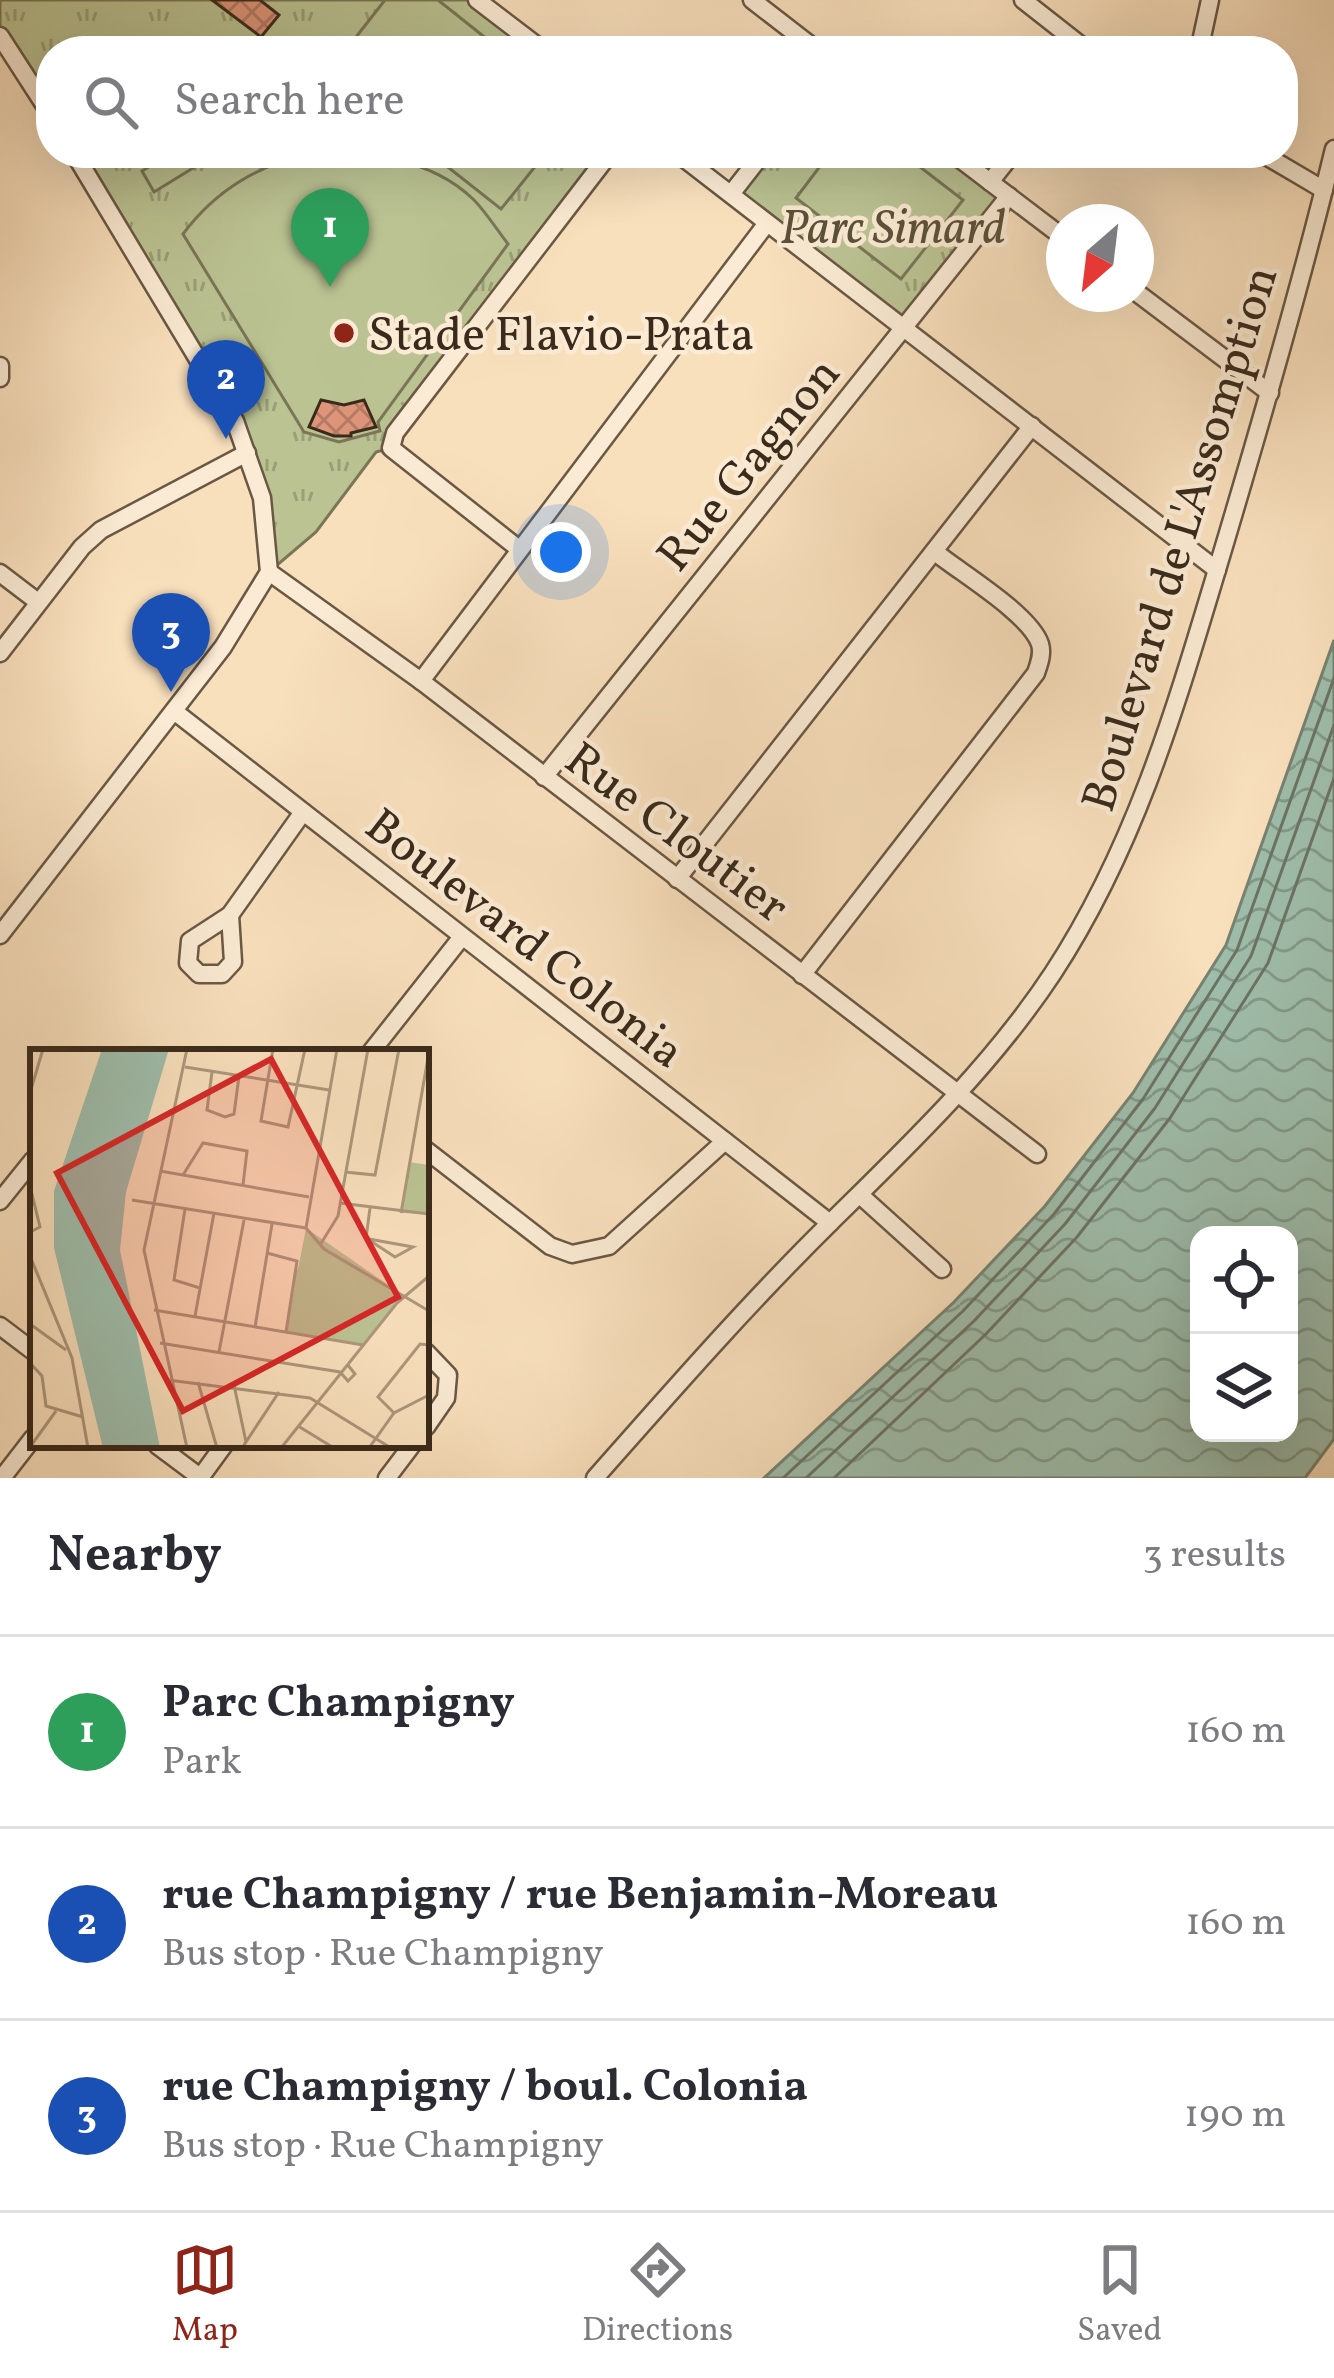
<!DOCTYPE html>
<html lang="en">
<head>
<meta charset="utf-8">
<style>
  body { margin:0; font-family:Vollkorn,serif; background:#f7f7f7; color:#2b2b33 }
  .controls { position:absolute; right:36px; bottom:36px; display:grid; overflow:hidden; border-radius:24px; box-shadow:0 12px 48px #0002 }
  .controls button { width:108px; height:108px; display:grid; place-items:center; padding:0; border:0; border-bottom:3px solid #e1e1e2; background:#fff; color:#2b2b33; font:60px sans-serif }
  .compass { position:absolute; left:1046px; top:204px; width:108px; height:108px; border-radius:50%; background:#fff; box-shadow:0 12px 48px #0002; rotate:208deg }
  .you { position:absolute; left:561px; top:552px; width:42px; height:42px; margin:-30px; border:9px solid #fff; border-radius:50%; background:#1a73e8; box-shadow:0 0 0 18px #1a73e833 }
  .badge { display:grid; place-items:center; width:78px; height:78px; border-radius:50%; background:#8f2418; color:#fff; font-size:39px; font-weight:700 }
  .pin { position:absolute; translate:-50% -99px; filter:drop-shadow(0 3px 6px #0008) }
  .pin::after { content:''; position:absolute; top:63px; width:42px; height:36px; background:inherit; clip-path:polygon(0 0,100% 0,50% 100%) }
  .list { margin:0; padding:0; list-style:none }
  h2 { display:flex; justify-content:space-between; align-items:center; height:156px; margin:0; padding:0 48px; font-size:51px }
  h2 small { font-size:39px; font-weight:400; color:#7c7c81 }
  .list li { display:grid; grid-template-columns:78px 1fr auto; gap:36px; align-items:center; box-sizing:border-box; height:192px; padding:0 48px; border-top:3px solid #e1e1e2 }
  .list b { display:block; font-size:45px; white-space:nowrap }
  .list p { margin:0; font-size:39px; white-space:nowrap; color:#7c7c81 }
  .list em { font-size:39px; font-style:normal; color:#7c7c81 }
  .icon { flex:none; width:66px; height:66px; fill:none; stroke:currentColor; stroke-width:2; stroke-linecap:round; stroke-linejoin:round }
  .map { position:relative; flex:none; width:1334px; height:1478px; overflow:hidden }
  .search { position:absolute; background:#fff; box-shadow:0 12px 48px #0002; left:36px; right:36px; top:36px; height:132px; display:flex; align-items:center; gap:30px; box-sizing:border-box; padding:0 42px; border-radius:48px; color:#7c7c81; font-size:45px }
  .sheet { height:732px; background:#fff }
  nav { display:flex; justify-content:space-around; align-items:center; box-sizing:border-box; height:168px; border-top:3px solid #e1e1e2; background:#fff; font-size:33px; color:#7c7c81 }
  nav a { display:grid; justify-items:center; gap:6px }
  nav .on { color:#8f2418 }
  .map>svg:first-child { display:block }
  .grass { fill:url(#grass-tufts); stroke:#7a7657; stroke-width:3 }
  .pitch { fill:#bbc393; stroke:#7a7657; stroke-width:3 }
  .water { fill:url(#water-waves); stroke:#778372; stroke-width:3; fill-rule:evenodd }
  .lines { fill:none; stroke-linecap:round; stroke-linejoin:round }
  .shore { stroke:#6c7464; stroke-width:3 }
  .building { fill:url(#building-cross-hatch); stroke:#3a2a1b; stroke-width:3 }
  .minor-casing { stroke:#6a5844; stroke-width:21 }
  .minor { stroke:#fbebd4; stroke-width:16 }
  .poi-dot { fill:#8f2418; stroke:#fbebd4; stroke-width:4.5 }
  .labels { text-anchor:middle; stroke-width:9; stroke-linejoin:round; paint-order:stroke }
  .park-label { font-size:48px; font-style:italic; fill:#5a5039; stroke:#fbebd4 }
  .poi-label { font-size:48px; fill:#3a2a1b; stroke:#fbebd4; text-anchor:start }
  .street-label { font-size:48px; fill:#3a2a1b; stroke:#fbebd4 }
  .inset-road { fill:none; stroke:#ad977c; stroke-width:3 }
  .view { fill:#d62828; fill-opacity:0.15; stroke:#d62828; stroke-width:6 }
  .inset-edge { fill:none; stroke:#3a2a1b; stroke-width:6 }
</style>
</head>
<body>
<div class="map">
<svg width="1334" height="1478" viewBox="0 0 1334 1478">
  <defs>
    <pattern id="grass-tufts" width="24" height="20" patternUnits="userSpaceOnUse" patternTransform="scale(3)"><rect width="24" height="20" fill="#bbc393"/><path d="M3 7l-1-3M5 7V3M7 7l1-3M15 17l-1-3M17 17v-4M19 17l1-3" fill="none" stroke="#999f77"/></pattern>
    <pattern id="water-waves" width="16" height="10" patternUnits="userSpaceOnUse" patternTransform="scale(3)"><rect width="16" height="10" fill="#9fbeac"/><path d="M0 5q4-4 8 0t8 0" fill="none" stroke="#839b8b"/></pattern>
    <pattern id="building-cross-hatch" width="8" height="8" patternUnits="userSpaceOnUse" patternTransform="scale(3)"><rect width="8" height="8" fill="#de957a"/><path d="M0 0l8 8M0 8l8-8" fill="none" stroke="#b57a63"/></pattern>
  </defs>
  <rect width="100%" height="100%" fill="#f9e0bd"/>
  <filter id="stains"><feTurbulence type="fractalNoise" baseFrequency=".00167" numOctaves="4"/><feColorMatrix values="0 0 0 0 .2 0 0 0 0 .09 0 0 0 0 .02 0 0 0 .5 -.17"/></filter>
  <radialGradient id="worn" r=".72"><stop offset=".6" stop-color="#630" stop-opacity="0"/><stop offset="1" stop-color="#630" stop-opacity=".3"/></radialGradient>
  <!-- grass -->
  <g class="grass">
    <polygon points="0,0 477,0 544,51 51,51 51,121 0,38"/>
    <polygon points="71,153 610,153 391,448 376,452 316,532 269,572 262,498 235,421"/>
    <polygon points="763,153 952,153 1009,196 907,328 731,194"/>
  </g>
  <!-- pitch -->
  <g class="pitch">
    <polygon points="385,0 438,0 502,51 345,51"/>
    <polygon points="172,153 191,153 198,165 154,192 142,171"/>
    <path d="M312,153C369,153 429,157 473,199C486,212 497,230 508,244L378,422L380,431L339,442L304,432L183,234C216,190 258,165 312,153Z"/>
    <polygon points="430,153 546,153 501,209"/>
    <polygon points="830,153 902,153 963,200 901,279 796,198"/>
  </g>
  <!-- water -->
  <path class="water" d="M1334,640V1439L1305,1478H764L954,1302L1045,1206L1133,1093L1226,945ZM1199,1235H1289V1433H1199Z"/>
  <g class="lines">
    <!-- shore -->
    <g class="shore">
      <polyline points="783,1478 963,1311 1054,1214 1143,1099 1237,950 1334,678"/>
      <polyline points="806,1478 974,1321 1065,1224 1155,1108 1251,956 1334,725"/>
      <polyline points="834,1478 986,1334 1077,1237 1170,1118 1268,963 1334,778"/>
    </g>
  </g>
  <!-- building -->
  <g class="building">
    <polygon points="212,0 260,0 279,15 261,37"/>
    <polygon points="321,400 344,405 364,400 376,427 351,433 351,436 334,436 309,427"/>
  </g>
  <g class="lines">
    <!-- minor casing -->
    <g class="minor-casing">
      <g id="minor">
        <polyline points="477,0 544,51"/>
        <polyline points="752,0 818,51"/>
        <polyline points="1023,0 1088,51"/>
        <polyline points="0,36 51,115"/>
        <polyline points="1199,51 1210,0"/>
        <polyline points="677,153 1217,570"/>
        <polyline points="952,153 1064,238"/>
        <polyline points="1261,153 1324,190"/>
        <polyline points="990,182 1013,153"/>
        <polyline points="731,194 763,153"/>
        <polyline points="1136,292 1270,393"/>
        <polyline points="0,366 0,378"/>
        <polyline points="519,549 391,448 395,433 610,153"/>
        <polyline points="269,572 421,681 1037,1154"/>
        <polyline points="0,573 38,602"/>
        <polyline points="0,653 82,547 101,530 247,453"/>
        <polyline points="421,681 767,223"/>
        <polyline points="174,711 830,1223"/>
        <polyline points="544,777 1009,196"/>
        <polyline points="677,879 1032,426"/>
        <polygon points="230,915 233,962 222,974 199,974 188,963 190,941"/>
        <polyline points="230,915 303,812"/>
        <polyline points="0,935 223,647 269,572 262,498 235,421 74,153"/>
        <path d="M802,975L1036,673C1039,664 1043,654 1040,644C1030,614 961,573 935,552"/>
        <polyline points="371,1052 461,938"/>
        <polyline points="426,1150 550,1246 572,1254 609,1246 725,1141"/>
        <polyline points="860,1195 942,1269"/>
        <polyline points="0,1201 33,1160"/>
        <polyline points="0,1326 33,1351"/>
        <polyline points="426,1352 448,1375 446,1398 426,1427"/>
        <polyline points="157,1445 201,1478"/>
        <polyline points="2,1478 33,1438"/>
        <polyline points="200,1478 224,1445"/>
        <polyline points="387,1478 412,1445"/>
        <path d="M595,1478C671,1392 747,1305 829,1224C909,1145 991,1067 1053,973C1138,843 1178,699 1222,553C1262,419 1301,285 1334,149"/>
      </g>
    </g>
    <!-- minor -->
    <use href="#minor" class="minor"/>
  </g>
  <!-- markers -->
  <circle class="poi-dot" cx="344" cy="333" r="12"/>
  <g class="labels">
    <!-- park labels -->
    <g class="park-label">
      <text x="893" y="243">Parc Simard</text>
    </g>
    <!-- poi labels -->
    <g class="poi-label">
      <text x="368" y="350">Stade Flavio-Prata</text>
    </g>
    <!-- street labels -->
    <g class="street-label">
      <text transform="translate(747 463) rotate(-51)" y="17">Rue Gagnon</text>
      <text transform="translate(1178 538) rotate(-73)" y="17">Boulevard de L'Assomption</text>
      <text transform="translate(678 831) rotate(37)" y="17">Rue Cloutier</text>
      <text transform="translate(526 937) rotate(38)" y="17">Boulevard Colonia</text>
    </g>
  </g>
  <!-- overview -->
  <g transform="translate(30 1049)">
    <rect width="399" height="399" fill="#f9e0bd"/>
    <path d="M379,113L399,116V165L371,164ZM276,179L374,247L333,296L256,283Z" fill="#bbc393"/>
    <path d="M264 233a25 25 0 1 1 50 0a25 25 0 1 1-50 0ZM270,257L309,265L305,287L265,280Z" fill="#bbc393"/>
    <path d="M72,0H139L96,143L90,201L130,399H73L24,199V142Z" fill="#9fbeac"/>
    <path class="inset-road" d="M243,0L231,72L258,78L275,0M307,0L276,179L294,200L399,262M155,18L299,41M182,23L177,61L195,68L204,65L209,27M0,44L13,0M130,122L279,148M315,123L345,126L369,0M153,126L173,94L217,102L213,136M0,137L10,178L0,183M102,151L276,179M310,154L399,165M155,160L144,231L170,239M371,164L399,3M339,190L383,198L365,208L336,189L340,159M290,196L308,167L338,0M237,204L267,212L256,283M0,207L42,309L58,399M124,261L333,296M165,267L184,164M0,275L36,301M225,278L242,175M130,294L310,323L318,332L325,325L317,315M189,303L214,171M0,314L12,327L16,357L53,368M138,331L280,349L361,399M168,333L187,399M204,336L216,393M364,364L348,348L390,295L399,296M268,377L304,399M0,398L26,362M157,399L114,201L157,0M212,399L249,343M251,399L367,254L399,227M339,399L364,364L399,346"/>
    <path class="view" d="M241,10L368,248L153,362L27,124Z"/>
    <rect width="399" height="399" class="inset-edge"/>
  </g>
  <rect width="100%" height="100%" filter="url(#stains)"/>
  <rect width="100%" height="100%" fill="url(#worn)"/>
</svg>
<div class="controls">
<button><svg class="icon" aria-label="locate" viewBox="0 0 24 24"><circle cx="12" cy="12" r="6"/><path d="M12 2v4M12 18v4M2 12h4M18 12h4"/></svg></button>
<button><svg class="icon" aria-label="layers" viewBox="0 0 24 24"><path d="M12 4l9 5-9 5-9-5zM3 14l9 5 9-5"/></svg></button>
</div>
<svg class="compass" viewBox="-18 -18 36 36"><path d="M0-13l5 13h-10z" fill="#e53935"/><path d="M0 13l5-13h-10z" fill="#7c7c81"/></svg>
<div class="you"></div>
<div class="pin badge" style="left:330px;top:287px;background:#2e9e5b">1</div>
<div class="pin badge" style="left:226px;top:439px;background:#1a4fb4">2</div>
<div class="pin badge" style="left:171px;top:692px;background:#1a4fb4">3</div>
<div class="search"><svg class="icon" aria-label="search" viewBox="0 0 24 24"><circle cx="10" cy="10" r="6"/><path d="M15 15l6 6"/></svg>Search here</div>
</div>
<section class="sheet">
<h2>Nearby<small>3 results</small></h2>
<ul class="list">
<li><span class="badge" style="background:#2e9e5b">1</span><div><b>Parc Champigny</b><p>Park</p></div><em>160 m</em></li>
<li><span class="badge" style="background:#1a4fb4">2</span><div><b>rue Champigny / rue Benjamin-Moreau</b><p>Bus stop · Rue Champigny</p></div><em>160 m</em></li>
<li><span class="badge" style="background:#1a4fb4">3</span><div><b>rue Champigny / boul. Colonia</b><p>Bus stop · Rue Champigny</p></div><em>190 m</em></li>
</ul>
</section>
<nav>
<a class="on"><svg class="icon" aria-label="map" viewBox="0 0 24 24"><path d="M3 6l6-2 6 2 6-2v14l-6 2-6-2-6 2zM9 4v14M15 6v14"/></svg>Map</a>
<a><svg class="icon" aria-label="directions" viewBox="0 0 24 24"><path d="M12 3l9 9-9 9-9-9zM9 14v-3h6M13 9l2 2-2 2"/></svg>Directions</a>
<a><svg class="icon" aria-label="saved" viewBox="0 0 24 24"><path d="M7 4h10v16l-5-4-5 4z"/></svg>Saved</a>
</nav>
</body>
</html>
